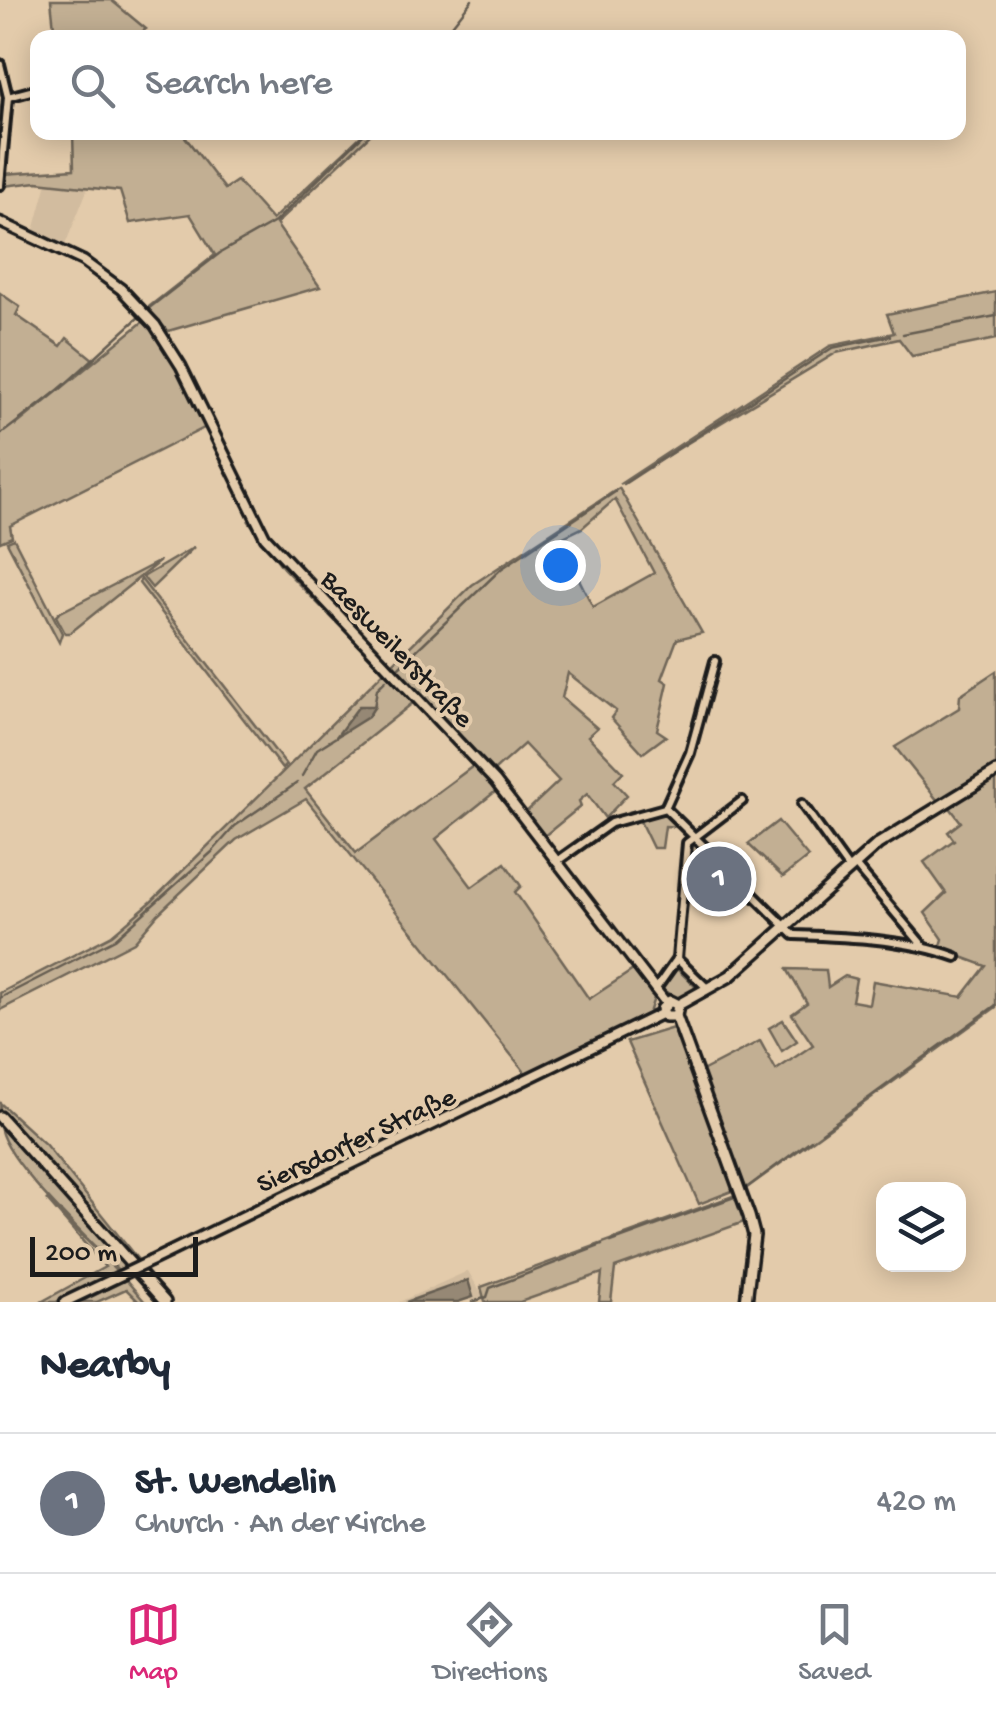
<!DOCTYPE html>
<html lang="en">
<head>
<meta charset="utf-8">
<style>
  body { margin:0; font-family:"Gochi Hand",sans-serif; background:#f6f6f7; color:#1f2937 }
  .controls { position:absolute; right:30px; bottom:30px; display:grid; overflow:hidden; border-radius:20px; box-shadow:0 5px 25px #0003 }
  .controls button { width:90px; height:90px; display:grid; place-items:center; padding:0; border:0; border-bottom:2px solid #e0e1e3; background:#fff; color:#1f2937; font:50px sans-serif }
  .scale { position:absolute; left:30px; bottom:25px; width:168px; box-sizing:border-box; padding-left:10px; border:5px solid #1c1c1c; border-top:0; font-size:28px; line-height:35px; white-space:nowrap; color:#1c1c1c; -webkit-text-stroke:8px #e3cbab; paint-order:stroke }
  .you { position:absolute; left:560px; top:565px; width:35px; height:35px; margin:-25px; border:8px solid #fff; border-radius:50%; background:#1a73e8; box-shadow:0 0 0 15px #1a73e833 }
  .badge { display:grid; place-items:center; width:65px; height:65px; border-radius:50%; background:#db2777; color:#fff; font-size:32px; font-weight:700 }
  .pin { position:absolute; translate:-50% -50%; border:5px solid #fff; box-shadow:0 2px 10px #0006 }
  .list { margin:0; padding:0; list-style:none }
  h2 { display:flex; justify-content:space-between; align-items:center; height:130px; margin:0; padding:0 40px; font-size:42px }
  h2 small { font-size:32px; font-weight:400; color:#747a83 }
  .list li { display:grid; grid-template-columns:65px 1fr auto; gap:30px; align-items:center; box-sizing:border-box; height:140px; padding:0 40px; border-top:2px solid #e0e1e3 }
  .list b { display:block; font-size:38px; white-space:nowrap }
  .list p { margin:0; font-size:32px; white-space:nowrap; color:#747a83 }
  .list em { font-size:32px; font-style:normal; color:#747a83 }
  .icon { flex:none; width:55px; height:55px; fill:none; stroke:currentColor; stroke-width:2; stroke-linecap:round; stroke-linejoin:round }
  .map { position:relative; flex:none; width:996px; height:1302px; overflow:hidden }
  .search { position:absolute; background:#fff; box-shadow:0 5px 25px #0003; left:30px; right:30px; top:30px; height:110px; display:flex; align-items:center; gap:25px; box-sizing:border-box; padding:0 35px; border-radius:20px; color:#747a83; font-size:38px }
  .sheet { height:270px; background:#fff }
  nav { display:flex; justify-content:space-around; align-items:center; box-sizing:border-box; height:140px; border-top:2px solid #e0e1e3; background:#fff; font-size:28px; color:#747a83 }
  nav a { display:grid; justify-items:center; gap:5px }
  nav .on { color:#db2777 }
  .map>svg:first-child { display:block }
  .built { fill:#d2bc9f }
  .green { fill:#c2af93; stroke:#6f6658; stroke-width:2.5; fill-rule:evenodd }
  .water { fill:#968874; stroke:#655d51; stroke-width:2.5 }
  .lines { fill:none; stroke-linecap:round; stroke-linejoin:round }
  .stream { stroke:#655d51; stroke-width:2.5 }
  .minor-casing { stroke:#1c1c1c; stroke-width:14 }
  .tertiary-casing { stroke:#1c1c1c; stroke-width:15 }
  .secondary-casing { stroke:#1c1c1c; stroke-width:16 }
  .primary-casing { stroke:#1c1c1c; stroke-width:16 }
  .minor { stroke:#e3cbab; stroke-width:6 }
  .tertiary { stroke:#e3cbab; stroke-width:8 }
  .secondary { stroke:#e3cbab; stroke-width:9 }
  .primary { stroke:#e3cbab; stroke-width:9 }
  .tertiary-bridge-casing { stroke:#1c1c1c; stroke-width:15; stroke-linecap:butt }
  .tertiary-bridge { stroke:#e3cbab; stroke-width:8 }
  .labels { text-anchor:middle; stroke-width:8; stroke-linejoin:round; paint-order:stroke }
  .street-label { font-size:28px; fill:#1c1c1c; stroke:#e3cbab }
</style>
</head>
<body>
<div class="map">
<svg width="996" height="1302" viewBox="0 0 996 1302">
  <rect width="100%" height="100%" fill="#e3cbab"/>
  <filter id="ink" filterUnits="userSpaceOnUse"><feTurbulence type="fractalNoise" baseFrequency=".01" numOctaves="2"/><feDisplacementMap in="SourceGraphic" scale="20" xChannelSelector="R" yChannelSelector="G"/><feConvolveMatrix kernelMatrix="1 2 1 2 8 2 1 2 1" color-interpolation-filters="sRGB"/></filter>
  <g filter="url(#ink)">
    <!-- built -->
    <g class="built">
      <polygon points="47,183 88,188 65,245 34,231"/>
      <polygon points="468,1271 485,1300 399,1302"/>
    </g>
    <!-- green -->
    <g class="green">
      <polygon points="51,0 111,0 146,29 135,37 55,37"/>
      <polygon points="73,133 182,133 225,189 237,181 272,220 364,133 372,133 276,224 320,287 168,331 146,309 215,255 190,214 130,223 120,191 37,182 3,186 4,174 74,169"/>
      <polygon points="996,292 996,339 912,356 899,339 836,353 620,484 830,346 894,333 887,314"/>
      <polygon points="0,293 20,307 16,315 61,346 67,338 94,360 15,426 145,320 167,347 208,426 10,526 12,537 0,542"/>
      <path d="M619,488L702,633L677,639L662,679L668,683L657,730L666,736L643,753L611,718L616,711L568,673L562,698L597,728L588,736L623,772L614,781L627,795L605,818L587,794L579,801L581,806L543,837L524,814L559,781L524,744L487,777L496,791L436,839L472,887L505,863L521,886L515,892L589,999L633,970L654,998L649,1013L528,1076L306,799L236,840L158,914L134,942L0,1010V993L112,935L151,902L472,585ZM615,499L654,573L593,607L559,539L582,528ZM414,702L473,766L356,853L305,789Z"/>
      <polygon points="248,520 383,670 283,568"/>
      <polygon points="14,539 62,633 59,642 7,542"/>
      <polygon points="194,547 152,588 143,577"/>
      <polygon points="160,561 70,633 65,633 56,616 59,613"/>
      <polygon points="141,579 286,765 282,769 139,583"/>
      <polygon points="996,671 996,767 938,801 895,747 959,708 960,695"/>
      <polygon points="996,776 996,1007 744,1190 702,1071 760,1041 776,1070 813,1045 792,1014 807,1003 787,969 826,970 828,987 845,976 856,979 852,1001 869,1004 873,981 962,997 986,966 940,949 943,939 925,913 946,893 924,862 954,840 948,832 961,822 948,805"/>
      <polygon points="662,811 684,827 665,826 662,848 653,848 638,817"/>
      <polygon points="778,821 808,857 783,877 748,844"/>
      <polygon points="698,842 722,865 706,872 710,885 729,887 733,877 738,882 717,900 687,895 692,882 692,845"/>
      <polygon points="676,968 698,989 679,999 661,989"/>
      <polygon points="783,1020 797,1041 782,1051 769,1028"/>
      <polygon points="673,1028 695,1072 735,1185 732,1191 699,1204 627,1042"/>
      <polygon points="0,1103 45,1144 139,1261 132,1264 0,1112"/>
      <path d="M0,1124L126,1267L118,1270C92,1242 0,1158 0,1124Z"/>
      <polygon points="738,1194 747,1221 615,1268 611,1302 599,1302 602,1273 520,1302 485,1302 481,1287"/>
      <polygon points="46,1199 117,1271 56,1302 41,1302 105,1267"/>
      <polygon points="126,1280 145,1302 139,1302 126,1289 97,1302 80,1302"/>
    </g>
    <!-- water -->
    <g class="water">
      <polygon points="359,706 375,706 368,717 336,737"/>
      <polygon points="468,1280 473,1297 458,1302 406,1302"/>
    </g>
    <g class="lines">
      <!-- stream -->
      <g class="stream">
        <polyline points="442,38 472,0"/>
        <polyline points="148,309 220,253 275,222 366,132"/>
        <polyline points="903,334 996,316"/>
        <polyline points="0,435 60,389 140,316"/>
        <polyline points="624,484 832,348 890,336"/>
        <polyline points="399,667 501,569 615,492"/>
        <polyline points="374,708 377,689 386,680"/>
        <polyline points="302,776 317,749 336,737"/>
        <polyline points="0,998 115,939 212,852 235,826 297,783"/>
        <polyline points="822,1132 996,1005"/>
        <polyline points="745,1189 811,1140"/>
        <polyline points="611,1242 737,1196"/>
        <polyline points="473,1302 487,1297 490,1288 602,1245"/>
      </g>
      <!-- minor casing -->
      <g class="minor-casing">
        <g id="minor">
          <polyline points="0,64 8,97 0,185"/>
          <polyline points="8,97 38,89"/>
          <polyline points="802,804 848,868"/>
          <polyline points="665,808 690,753 715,661"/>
          <path d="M556,862L611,823L665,808L794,935C848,937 906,939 956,957"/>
          <polyline points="855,865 924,947"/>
          <polyline points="677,959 687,843 742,801"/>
          <polyline points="677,959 707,988"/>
          <polyline points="655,990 677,959"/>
        </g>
      </g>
      <!-- tertiary casing -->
      <g class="tertiary-casing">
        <g id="tertiary">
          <polyline points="0,222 83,261 121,289 155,325 181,366 265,537 495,781 666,1003"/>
          <polyline points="151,1261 663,1013"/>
          <polyline points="65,1302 105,1283"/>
        </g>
      </g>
      <!-- secondary casing -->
      <g class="secondary-casing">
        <g id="secondary">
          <polyline points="678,1005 730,976 878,844 996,772"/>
          <polyline points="678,1005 676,1016 749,1216 754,1235 746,1302"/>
          <polyline points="676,1016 665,1016 662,1009 670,1001 678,1005"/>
        </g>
      </g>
      <!-- primary casing -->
      <g class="primary-casing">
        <polyline id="primary" points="0,1117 165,1302"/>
      </g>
      <!-- minor -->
      <use href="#minor" class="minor"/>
      <!-- tertiary -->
      <use href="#tertiary" class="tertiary"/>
      <!-- secondary -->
      <use href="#secondary" class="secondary"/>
      <!-- primary -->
      <use href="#primary" class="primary"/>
      <!-- tertiary-bridge casing -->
      <g class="tertiary-bridge-casing">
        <polyline id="tertiary-bridge" points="105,1283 151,1261"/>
      </g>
      <!-- tertiary-bridge -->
      <use href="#tertiary-bridge" class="tertiary-bridge"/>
    </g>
  </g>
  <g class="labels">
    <!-- street labels -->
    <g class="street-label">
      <text transform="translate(399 647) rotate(46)" y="10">Baesweilerstraße</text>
      <text transform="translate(355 1138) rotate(-25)" y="10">Siersdorfer Straße</text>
    </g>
  </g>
</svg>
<div class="controls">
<button><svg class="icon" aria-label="layers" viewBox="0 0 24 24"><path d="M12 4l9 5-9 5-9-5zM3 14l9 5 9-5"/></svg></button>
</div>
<div class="scale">200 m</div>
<div class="you"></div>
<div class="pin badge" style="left:719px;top:879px;background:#6b7280">1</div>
<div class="search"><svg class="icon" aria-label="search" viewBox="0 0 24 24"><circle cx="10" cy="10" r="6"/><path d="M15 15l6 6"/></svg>Search here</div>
</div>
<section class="sheet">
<h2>Nearby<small></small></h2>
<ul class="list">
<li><span class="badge" style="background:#6b7280">1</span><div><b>St. Wendelin</b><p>Church · An der Kirche</p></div><em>420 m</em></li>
</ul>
</section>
<nav>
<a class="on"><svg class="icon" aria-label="map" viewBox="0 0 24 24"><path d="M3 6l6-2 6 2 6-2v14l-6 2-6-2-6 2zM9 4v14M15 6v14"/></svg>Map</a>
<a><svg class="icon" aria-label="directions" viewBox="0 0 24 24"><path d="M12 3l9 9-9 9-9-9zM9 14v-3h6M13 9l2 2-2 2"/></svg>Directions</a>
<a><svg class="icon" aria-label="saved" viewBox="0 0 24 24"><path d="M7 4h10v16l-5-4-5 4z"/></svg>Saved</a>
</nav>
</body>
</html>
